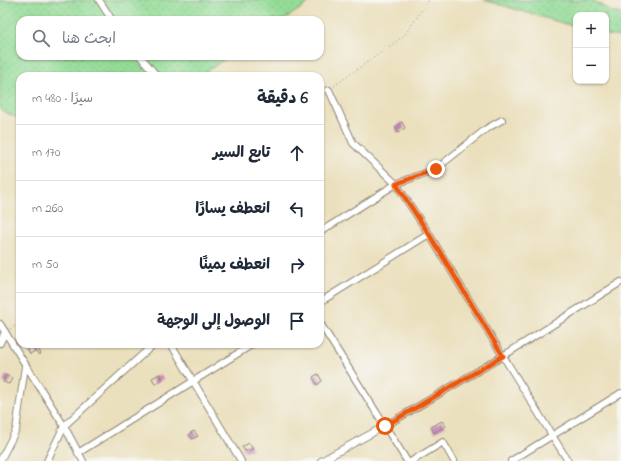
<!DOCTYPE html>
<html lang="ar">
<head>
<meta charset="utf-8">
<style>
  body { margin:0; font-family:"Indie Flower","Playpen Sans Arabic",sans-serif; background:#f2f2f3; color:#1f2937; direction:rtl }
  .controls { position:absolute; right:12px; top:12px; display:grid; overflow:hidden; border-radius:8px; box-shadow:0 1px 3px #0004 }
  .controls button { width:36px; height:36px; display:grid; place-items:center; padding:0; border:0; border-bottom:1px solid #e0e1e3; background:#fff; color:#1f2937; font:20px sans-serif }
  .stop { position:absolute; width:12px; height:12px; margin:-9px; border:3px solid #ea580c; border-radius:50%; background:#fff }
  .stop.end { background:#ea580c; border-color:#fff; box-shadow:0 1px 4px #0008 }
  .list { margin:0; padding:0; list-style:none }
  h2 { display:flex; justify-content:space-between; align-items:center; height:52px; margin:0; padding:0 16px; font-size:17px }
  h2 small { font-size:13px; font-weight:400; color:#747a83 }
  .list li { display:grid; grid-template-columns:26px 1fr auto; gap:12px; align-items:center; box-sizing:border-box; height:56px; padding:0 16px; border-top:1px solid #e0e1e3 }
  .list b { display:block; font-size:15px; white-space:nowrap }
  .list em { font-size:13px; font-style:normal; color:#747a83 }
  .icon { flex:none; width:22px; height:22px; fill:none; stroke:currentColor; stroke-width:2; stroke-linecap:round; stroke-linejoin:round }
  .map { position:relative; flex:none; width:621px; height:461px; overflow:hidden; direction:ltr }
  .search { position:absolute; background:#fff; box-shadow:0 1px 3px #0004; left:16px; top:16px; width:308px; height:44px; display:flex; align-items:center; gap:10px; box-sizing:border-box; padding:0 14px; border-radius:12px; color:#747a83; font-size:15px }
  .panel { position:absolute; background:#fff; box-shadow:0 1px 3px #0004; left:16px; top:72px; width:308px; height:276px; border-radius:12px; direction:rtl }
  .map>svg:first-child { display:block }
  .green { fill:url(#green-dots); stroke:#608461 }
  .building { fill:url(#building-cross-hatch) }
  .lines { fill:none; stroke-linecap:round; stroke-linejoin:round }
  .street-casing { stroke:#8b8674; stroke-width:8 }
  .path { stroke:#8b8674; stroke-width:1; stroke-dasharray:1 3; stroke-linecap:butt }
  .street { stroke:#fff; stroke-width:6 }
  .route { stroke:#ea580c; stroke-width:5 }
</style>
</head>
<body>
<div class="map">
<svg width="621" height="461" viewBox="0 0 621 461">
  <defs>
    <pattern id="green-dots" width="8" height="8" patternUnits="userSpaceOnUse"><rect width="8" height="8" fill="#94dc97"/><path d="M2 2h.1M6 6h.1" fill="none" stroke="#80bd82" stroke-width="1.8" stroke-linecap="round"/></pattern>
    <pattern id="building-cross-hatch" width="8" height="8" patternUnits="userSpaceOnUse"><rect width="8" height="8" fill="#ce8bc0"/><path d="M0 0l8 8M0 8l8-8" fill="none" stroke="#a7729c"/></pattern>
  </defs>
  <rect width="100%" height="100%" fill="#f6f6f2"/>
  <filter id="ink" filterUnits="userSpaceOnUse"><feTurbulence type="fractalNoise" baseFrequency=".025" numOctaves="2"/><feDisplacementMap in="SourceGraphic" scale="8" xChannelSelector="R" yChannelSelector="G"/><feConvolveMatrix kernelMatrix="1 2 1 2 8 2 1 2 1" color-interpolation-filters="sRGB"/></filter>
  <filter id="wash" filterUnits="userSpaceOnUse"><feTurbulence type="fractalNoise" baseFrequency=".012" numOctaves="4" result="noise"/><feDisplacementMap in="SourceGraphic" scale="16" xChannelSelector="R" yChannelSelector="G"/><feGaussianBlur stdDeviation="0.9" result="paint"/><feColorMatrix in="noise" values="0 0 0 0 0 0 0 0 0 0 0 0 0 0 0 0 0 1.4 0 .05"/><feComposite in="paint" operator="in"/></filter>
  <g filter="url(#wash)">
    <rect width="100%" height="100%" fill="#ebe0bd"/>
    <!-- green -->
    <g class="green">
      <polygon points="0,0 313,0 283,20 20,20 20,56 229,56 200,76 20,76 20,119 0,110"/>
      <polygon points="484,0 592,0 612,12 621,14 621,37 606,35 606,15 576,15 576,27"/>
    </g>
    <g id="blocks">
      <!-- building -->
      <g class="building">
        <polygon points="402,122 405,128 398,133 395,127"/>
        <polygon points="30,344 36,344 41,354 39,355 35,351 30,354 26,346"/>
        <polygon points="160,374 163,379 155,384 152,378"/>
        <polygon points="318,374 322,381 317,385 313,377"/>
        <polygon points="6,375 12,378 9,384 3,382"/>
        <polygon points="442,421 446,426 434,433 431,427"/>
        <polygon points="194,431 198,436 192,439 189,434"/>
        <polygon points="249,443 253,449 245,451 242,447"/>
      </g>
    </g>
  </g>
  <g filter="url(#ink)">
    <use href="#blocks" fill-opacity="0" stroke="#8b8674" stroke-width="1"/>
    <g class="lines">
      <!-- street casing -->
      <g class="street-casing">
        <g id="street">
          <polyline points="99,0 112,20"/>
          <polyline points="140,56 157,76"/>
          <polyline points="329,90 353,143 396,184 429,234 503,356 568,461"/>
          <polyline points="320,232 396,184 436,169 486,129 502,120"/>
          <polyline points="320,302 429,234"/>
          <polyline points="320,323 407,461"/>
          <polyline points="0,324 64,426 83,461"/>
          <polyline points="0,343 5,332"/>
          <polyline points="171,344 241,461"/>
          <polyline points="78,453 253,344"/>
          <polyline points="0,461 16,430 25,366"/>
          <polyline points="47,461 64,426 154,344"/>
          <polyline points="321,461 385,426 503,356 621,282"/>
          <polyline points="412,461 443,442 454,461"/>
          <polyline points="511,461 621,393"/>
        </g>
      </g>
      <!-- path -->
      <g class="path">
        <polyline points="334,86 404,36 429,0"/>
        <polyline points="320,97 324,94"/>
        <polyline points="10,329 20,323"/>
      </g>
      <!-- street -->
      <use href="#street" class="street"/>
    </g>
  </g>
  <g class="lines" filter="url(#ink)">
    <!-- route -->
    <polyline class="route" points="385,426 503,356 429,234 396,184 436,169"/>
  </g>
</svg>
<div class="controls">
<button>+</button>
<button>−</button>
</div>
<div class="stop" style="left:385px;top:426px"></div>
<div class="stop end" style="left:436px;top:169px"></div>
<div class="search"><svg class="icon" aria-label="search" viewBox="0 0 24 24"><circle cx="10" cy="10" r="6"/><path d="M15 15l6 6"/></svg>ابحث هنا</div>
<section class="panel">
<h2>6 دقيقة<small>سيرًا · 480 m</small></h2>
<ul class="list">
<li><svg class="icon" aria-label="ahead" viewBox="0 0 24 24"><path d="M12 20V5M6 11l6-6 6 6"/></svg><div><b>تابع السير</b></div><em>170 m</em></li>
<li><svg class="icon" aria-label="left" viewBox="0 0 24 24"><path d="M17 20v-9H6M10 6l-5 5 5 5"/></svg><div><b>انعطف يسارًا</b></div><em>260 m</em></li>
<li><svg class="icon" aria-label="right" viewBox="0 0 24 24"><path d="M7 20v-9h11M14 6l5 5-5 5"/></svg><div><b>انعطف يمينًا</b></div><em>50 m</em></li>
<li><svg class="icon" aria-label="arrive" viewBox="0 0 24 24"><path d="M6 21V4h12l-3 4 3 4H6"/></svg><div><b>الوصول إلى الوجهة</b></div></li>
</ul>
</section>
</div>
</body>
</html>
